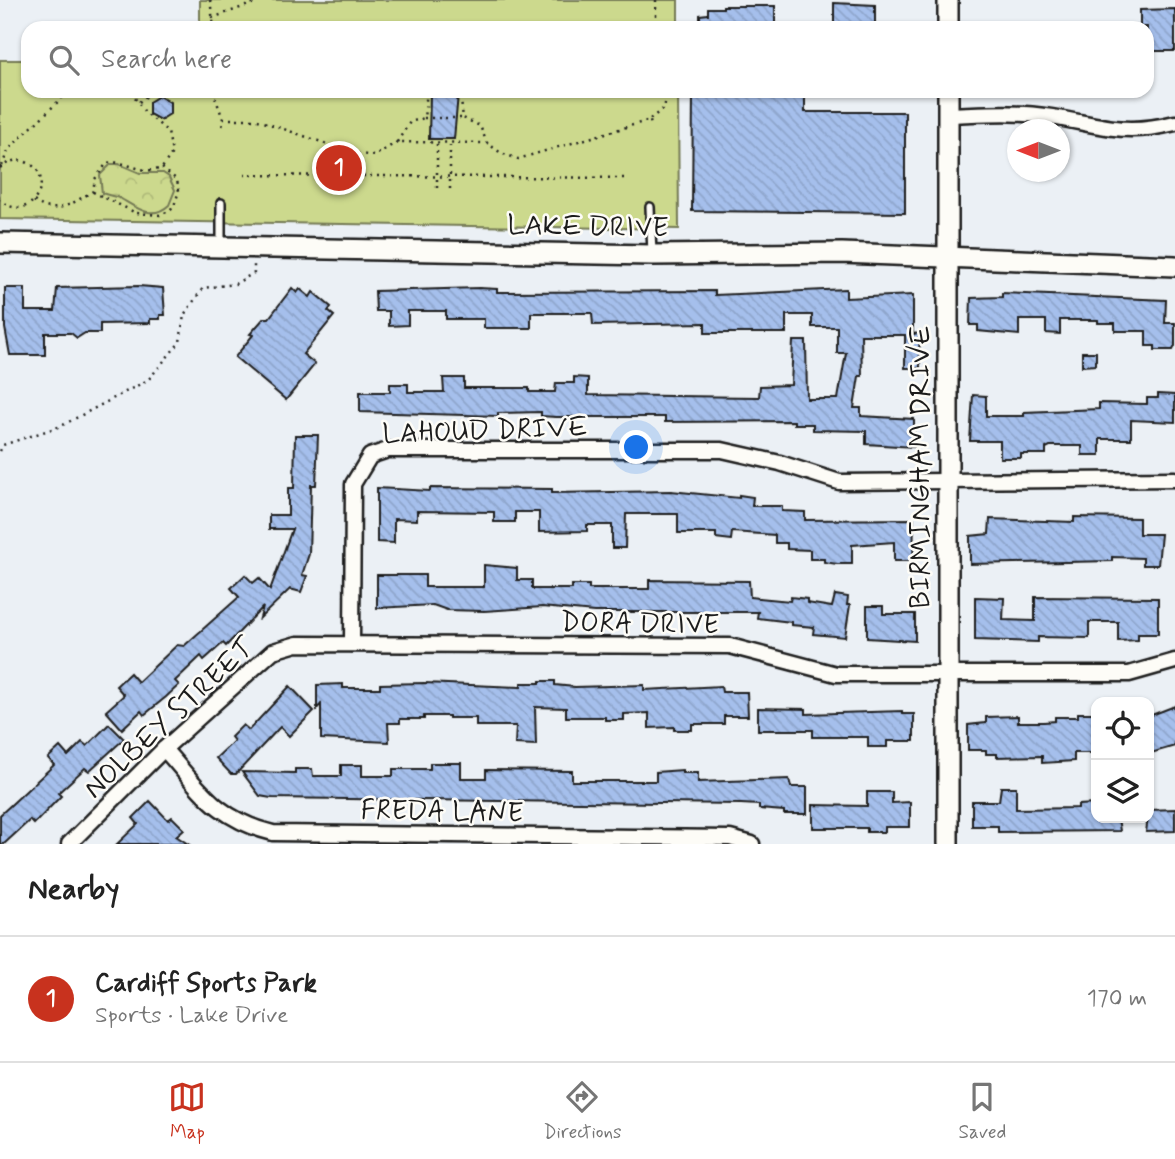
<!DOCTYPE html>
<html lang="en">
<head>
<meta charset="utf-8">
<style>
  body { margin:0; font-family:Mynerve,sans-serif; background:#f6f6f6; color:#222 }
  .controls { position:absolute; right:21px; bottom:21px; display:grid; overflow:hidden; border-radius:14px; box-shadow:0 2px 5px #0004 }
  .controls button { width:63px; height:63px; display:grid; place-items:center; padding:0; border:0; border-bottom:2px solid #e0e0e0; background:#fff; color:#222; font:35px sans-serif }
  .compass { position:absolute; left:1007px; top:119px; width:63px; height:63px; border-radius:50%; background:#fff; box-shadow:0 2px 5px #0004; rotate:270deg }
  .you { position:absolute; left:637px; top:448px; width:24px; height:24px; margin:-18px; border:5px solid #fff; border-radius:50%; background:#1a73e8; box-shadow:0 0 0 10px #1a73e833 }
  .badge { display:grid; place-items:center; width:46px; height:46px; border-radius:50%; background:#c8321e; color:#fff; font-size:23px; font-weight:700 }
  .pin { position:absolute; translate:-50% -50%; border:4px solid #fff; box-shadow:0 2px 7px #0006 }
  .list { margin:0; padding:0; list-style:none }
  h2 { display:flex; justify-content:space-between; align-items:center; height:91px; margin:0; padding:0 28px; font-size:30px }
  h2 small { font-size:23px; font-weight:400; color:#767676 }
  .list li { display:grid; grid-template-columns:46px 1fr auto; gap:21px; align-items:center; box-sizing:border-box; height:126px; padding:0 28px; border-top:2px solid #e0e0e0 }
  .list b { display:block; font-size:26px; white-space:nowrap }
  .list p { margin:0; font-size:23px; white-space:nowrap; color:#767676 }
  .list em { font-size:23px; font-style:normal; color:#767676 }
  .icon { flex:none; width:38px; height:38px; fill:none; stroke:currentColor; stroke-width:2; stroke-linecap:round; stroke-linejoin:round }
  .map { position:relative; flex:none; width:1175px; height:844px; overflow:hidden }
  .search { position:absolute; background:#fff; box-shadow:0 2px 5px #0004; left:21px; right:21px; top:21px; height:77px; display:flex; align-items:center; gap:18px; box-sizing:border-box; padding:0 24px; border-radius:21px; color:#767676; font-size:26px }
  .sheet { height:217px; background:#fff }
  nav { display:flex; justify-content:space-around; align-items:center; box-sizing:border-box; height:98px; border-top:2px solid #e0e0e0; background:#fff; font-size:19px; color:#767676 }
  nav a { display:grid; justify-items:center; gap:4px }
  nav .on { color:#c8321e }
  .map>svg:first-child { display:block }
  .green { fill:#ccd98d; stroke:#747a54; stroke-width:2 }
  .park { fill:url(#park-crowns); stroke:#747a54; stroke-width:2 }
  .building { fill:url(#building-back-hatch); stroke:#1c1c1c; stroke-width:2 }
  .lines { fill:none; stroke-linecap:round; stroke-linejoin:round }
  .lane-casing { stroke:#1c1c1c; stroke-width:12 }
  .street-casing { stroke:#1c1c1c; stroke-width:19 }
  .secondary-casing { stroke:#1c1c1c; stroke-width:24 }
  .path { stroke:#1c1c1c; stroke-width:2.5; stroke-dasharray:2 5; stroke-linecap:butt }
  .lane { stroke:#fdfcf7; stroke-width:7 }
  .street { stroke:#fdfcf7; stroke-width:14 }
  .secondary { stroke:#fdfcf7; stroke-width:19 }
  .labels { text-anchor:middle; stroke-width:5; stroke-linejoin:round; paint-order:stroke }
  .street-label { font-size:28px; fill:#1c1c1c; stroke:#fdfcf7 }
</style>
</head>
<body>
<div class="map">
<svg width="1175" height="844" viewBox="0 0 1175 844">
  <defs>
    <pattern id="park-crowns" width="20" height="18" patternUnits="userSpaceOnUse" patternTransform="scale(1.75)"><rect width="20" height="18" fill="#ccd98d"/><path d="M2 6a3 3 0 1 1 6 0M12 15a3 3 0 1 1 6 0" fill="none" stroke="#afba79"/></pattern>
    <pattern id="building-back-hatch" width="6" height="6" patternUnits="userSpaceOnUse" patternTransform="scale(1.75)"><rect width="6" height="6" fill="#a5bfec"/><path d="M-1 5l2 2M0 0l6 6M5-1l2 2" fill="none" stroke="#8da4ca"/></pattern>
  </defs>
  <rect width="100%" height="100%" fill="#ebf0f5"/>
  <filter id="ink" filterUnits="userSpaceOnUse"><feTurbulence type="fractalNoise" baseFrequency=".0143" numOctaves="2"/><feDisplacementMap in="SourceGraphic" scale="14" xChannelSelector="R" yChannelSelector="G"/><feConvolveMatrix kernelMatrix="1 2 1 2 8 2 1 2 1" color-interpolation-filters="sRGB"/></filter>
  <g filter="url(#ink)">
    <!-- green -->
    <g class="green">
      <rect x="200" y="0" width="478" height="28"/>
      <polygon points="0,60 28,60 28,91 678,91 679,229 0,219"/>
    </g>
    <!-- park -->
    <path class="park" d="M111,164H119L140,173H163L169,177L175,190L169,205C153,220 138,209 123,200C117,196 109,196 102,193L100,175Z"/>
    <!-- building -->
    <g class="building">
      <polygon points="834,3 875,5 875,27 834,26"/>
      <polygon points="723,6 775,6 775,28 700,28 700,15 708,14 708,8 723,8"/>
      <polygon points="1175,9 1175,51 1147,51 1147,27 1140,27 1140,10"/>
      <polygon points="430,94 458,94 454,139 429,139"/>
      <polygon points="693,94 805,94 805,112 905,112 905,213 692,211"/>
      <polygon points="159,96 170,102 170,114 160,120 149,114 149,102"/>
      <polygon points="139,286 163,288 165,315 160,315 160,319 150,319 150,323 100,324 100,333 85,333 77,338 71,333 45,333 45,355 10,355 5,328 5,288 25,288 25,311 55,311 57,288"/>
      <polygon points="292,288 297,293 300,289 310,297 313,292 331,307 328,311 334,316 303,354 315,364 286,400 235,357 253,335 250,334 264,318 269,318"/>
      <polygon points="479,288 497,289 497,292 715,291 715,295 846,289 846,298 913,295 913,334 919,333 920,368 905,368 905,335 861,335 862,376 859,376 854,408 861,408 861,416 914,419 914,447 866,444 866,431 813,430 813,424 794,424 794,421 665,422 665,417 556,417 541,416 541,412 498,413 498,416 360,412 360,392 390,392 390,384 408,384 408,392 444,392 443,378 464,378 464,388 529,388 529,392 555,392 556,383 574,383 574,377 588,378 588,395 759,397 760,386 791,385 793,341 806,341 807,399 838,399 846,353 837,353 837,327 812,327 812,315 786,315 786,333 705,333 705,323 593,325 592,313 531,313 531,328 484,328 484,319 446,319 446,311 408,311 408,325 389,326 389,311 376,311 375,291"/>
      <polygon points="1002,293 1166,300 1165,323 1175,323 1175,346 1173,350 1155,350 1155,346 1146,346 1146,331 1115,331 1115,323 1098,323 1098,320 1060,320 1060,334 1046,333 1046,320 1019,320 1019,335 978,331 978,325 970,325 971,298 1002,297"/>
      <polygon points="1082,352 1096,352 1096,365 1082,366"/>
      <polygon points="1158,394 1175,395 1175,422 1131,420 1131,439 1100,439 1100,455 1082,455 1082,446 1050,446 1046,448 1046,454 1021,454 1021,458 1000,458 1000,441 970,441 973,395 986,396 986,416 1024,416 1024,412 1099,409 1099,403 1147,404 1147,398 1158,398"/>
      <polygon points="295,435 318,435 316,485 311,485 309,554 302,575 307,576 301,592 290,589 260,618 263,607 226,646 223,643 204,660 201,656 175,681 179,685 166,697 144,715 141,711 122,729 106,711 124,695 116,686 130,673 138,682 177,645 184,646 239,597 231,588 245,575 253,583 259,578 270,590 292,529 269,529 269,515 288,515 288,488 294,488"/>
      <polygon points="377,488 430,491 430,488 552,489 552,493 671,491 739,498 739,495 753,497 752,506 782,506 782,511 805,512 805,520 914,519 913,561 894,561 894,542 852,545 852,564 837,564 824,562 824,559 810,559 810,550 787,549 787,543 775,543 775,535 732,532 731,540 716,538 716,533 678,533 678,514 626,514 625,548 612,548 612,525 587,525 587,531 539,532 539,512 515,512 515,522 494,522 494,512 417,511 417,520 394,519 394,543 377,542"/>
      <polygon points="1074,517 1139,518 1139,534 1161,534 1158,565 1143,565 1143,558 1112,557 1112,561 970,564 970,536 989,534 990,519 1074,522"/>
      <polygon points="484,565 517,568 517,580 532,580 532,589 572,589 572,585 589,585 589,589 649,589 649,580 749,581 750,597 790,601 791,597 807,599 807,603 832,607 835,595 848,597 847,605 850,605 845,637 813,634 814,627 791,625 791,622 757,618 758,612 594,612 542,607 484,611 447,610 433,605 377,608 377,575 425,575 425,587 484,587"/>
      <polygon points="975,597 1004,598 1003,620 1035,621 1035,597 1158,598 1158,634 1138,634 1138,640 1118,641 1118,622 1089,622 1089,638 1038,637 1038,642 975,640"/>
      <polygon points="867,606 883,606 883,614 915,614 915,641 867,638"/>
      <polygon points="540,681 555,681 555,685 575,687 644,685 644,690 721,686 722,692 747,692 748,716 724,716 724,724 692,724 692,730 674,730 674,727 649,728 649,713 624,714 624,720 605,720 605,717 566,717 566,708 535,707 536,745 515,744 516,726 476,726 476,718 449,718 449,716 424,716 424,719 400,719 400,723 388,723 389,742 321,739 321,704 317,709 317,685 343,684 343,688 380,688 380,684 424,683 521,687 521,683 540,683"/>
      <polygon points="290,686 314,711 289,736 280,727 236,774 231,774 216,758 234,741 231,737 243,725 249,730"/>
      <polygon points="1175,706 1175,746 1151,753 1149,716"/>
      <polygon points="758,708 806,709 806,714 902,711 902,714 914,714 914,741 887,741 887,747 868,747 868,737 813,737 813,730 758,730"/>
      <polygon points="1078,713 1096,713 1096,753 1074,753 1074,761 1042,763 1042,756 997,757 997,754 986,754 986,750 968,750 968,725 986,723 986,717 1018,716 1018,722 1044,722 1055,721 1055,717 1078,717"/>
      <polygon points="109,724 124,739 89,771 85,768 58,793 61,796 34,824 30,820 4,844 0,844 0,815 54,765 48,758 60,747 68,756 82,742 87,746"/>
      <polygon points="430,763 461,763 461,778 486,778 486,770 572,771 572,781 656,781 656,772 682,770 682,773 698,773 698,782 789,779 791,787 807,787 807,814 784,814 784,811 759,809 759,805 741,804 271,798 260,796 242,772 295,773 295,769 312,769 313,776 341,776 341,765 362,765 362,776 393,776 393,769 430,769"/>
      <polygon points="1001,787 1016,787 1016,809 1078,808 1078,805 1095,804 1096,818 1118,818 1120,831 998,832 998,826 972,826 972,801 999,801"/>
      <polygon points="867,792 892,792 892,803 910,802 910,827 885,827 885,832 867,832 867,828 813,828 813,805 867,806"/>
      <polygon points="150,801 168,820 172,817 184,829 176,836 188,844 117,844 138,824 133,818"/>
      <polygon points="1175,809 1175,831 1146,832 1149,810"/>
    </g>
    <g class="lines">
      <!-- lane casing -->
      <g class="lane-casing">
        <g id="lane">
          <polyline points="650,207 652,254"/>
          <polyline points="221,244 221,203"/>
        </g>
      </g>
      <!-- street casing -->
      <g class="street-casing">
        <g id="street">
          <path d="M948,115C982,114 1018,111 1052,117C1101,125 1124,136 1175,123"/>
          <polyline points="352,644 353,484 370,456 388,450 722,450 780,463 839,482 1175,479"/>
          <path d="M164,749C201,790 216,819 273,833L730,838L752,844"/>
          <polyline points="69,844 164,749 273,651 297,644 730,646 836,674 1129,674 1175,661"/>
        </g>
      </g>
      <!-- secondary casing -->
      <g class="secondary-casing">
        <g id="secondary">
          <polyline points="948,0 948,28"/>
          <polyline points="0,243 652,255 842,253 1175,266"/>
          <polyline points="948,844 948,91"/>
        </g>
      </g>
      <!-- path -->
      <g class="path">
        <polyline points="210,0 214,28"/>
        <polyline points="656,0 656,28"/>
        <polyline points="212,18 263,0"/>
        <polyline points="213,91 223,119 222,129"/>
        <polyline points="460,91 463,118 480,126 487,143"/>
        <polyline points="139,102 153,91"/>
        <polyline points="424,118 463,118"/>
        <polyline points="223,119 255,119 353,153 374,156 397,142 487,143 501,153 518,159 650,120 651,128"/>
        <polyline points="650,119 664,108 668,91"/>
        <polyline points="397,142 410,122 424,118 427,91"/>
        <polyline points="2,166 8,150 69,91"/>
        <path d="M0,168C8,162 16,158 26,162C59,175 31,227 0,200"/>
        <polyline points="244,175 627,178"/>
        <polyline points="437,188 437,142"/>
        <polyline points="450,189 450,143"/>
        <polyline points="93,192 136,213 160,215 171,210 175,203 179,191 177,180 162,168"/>
        <path d="M34,201C55,217 73,203 93,191L95,179L107,163C127,159 140,176 162,168L172,153L168,132L144,111L130,91"/>
        <polyline points="0,451 3,445 61,426 148,380 180,342 184,315 203,288 235,284 254,273 254,265"/>
      </g>
      <!-- lane -->
      <use href="#lane" class="lane"/>
      <!-- street -->
      <use href="#street" class="street"/>
      <!-- secondary -->
      <use href="#secondary" class="secondary"/>
    </g>
  </g>
  <g class="labels">
    <!-- street labels -->
    <g class="street-label">
      <text transform="translate(588 225) rotate(1)" y="10">LAKE DRIVE</text>
      <text transform="translate(485 429) rotate(-2)" y="10">LAHOUD DRIVE</text>
      <text transform="translate(919 467) rotate(-90)" y="10">BIRMINGHAM DRIVE</text>
      <text transform="translate(640 622) rotate(1)" y="10">DORA DRIVE</text>
      <text transform="translate(168 717) rotate(-43)" y="10">NOLBEY STREET</text>
      <text transform="translate(442 810) rotate(1)" y="10">FREDA LANE</text>
    </g>
  </g>
</svg>
<div class="controls">
<button><svg class="icon" aria-label="locate" viewBox="0 0 24 24"><circle cx="12" cy="12" r="6"/><path d="M12 2v4M12 18v4M2 12h4M18 12h4"/></svg></button>
<button><svg class="icon" aria-label="layers" viewBox="0 0 24 24"><path d="M12 4l9 5-9 5-9-5zM3 14l9 5 9-5"/></svg></button>
</div>
<svg class="compass" viewBox="-18 -18 36 36"><path d="M0-13l5 13h-10z" fill="#e53935"/><path d="M0 13l5-13h-10z" fill="#767676"/></svg>
<div class="you"></div>
<div class="pin badge" style="left:339px;top:168px">1</div>
<div class="search"><svg class="icon" aria-label="search" viewBox="0 0 24 24"><circle cx="10" cy="10" r="6"/><path d="M15 15l6 6"/></svg>Search here</div>
</div>
<section class="sheet">
<h2>Nearby<small></small></h2>
<ul class="list">
<li><span class="badge">1</span><div><b>Cardiff Sports Park</b><p>Sports · Lake Drive</p></div><em>170 m</em></li>
</ul>
</section>
<nav>
<a class="on"><svg class="icon" aria-label="map" viewBox="0 0 24 24"><path d="M3 6l6-2 6 2 6-2v14l-6 2-6-2-6 2zM9 4v14M15 6v14"/></svg>Map</a>
<a><svg class="icon" aria-label="directions" viewBox="0 0 24 24"><path d="M12 3l9 9-9 9-9-9zM9 14v-3h6M13 9l2 2-2 2"/></svg>Directions</a>
<a><svg class="icon" aria-label="saved" viewBox="0 0 24 24"><path d="M7 4h10v16l-5-4-5 4z"/></svg>Saved</a>
</nav>
</body>
</html>
